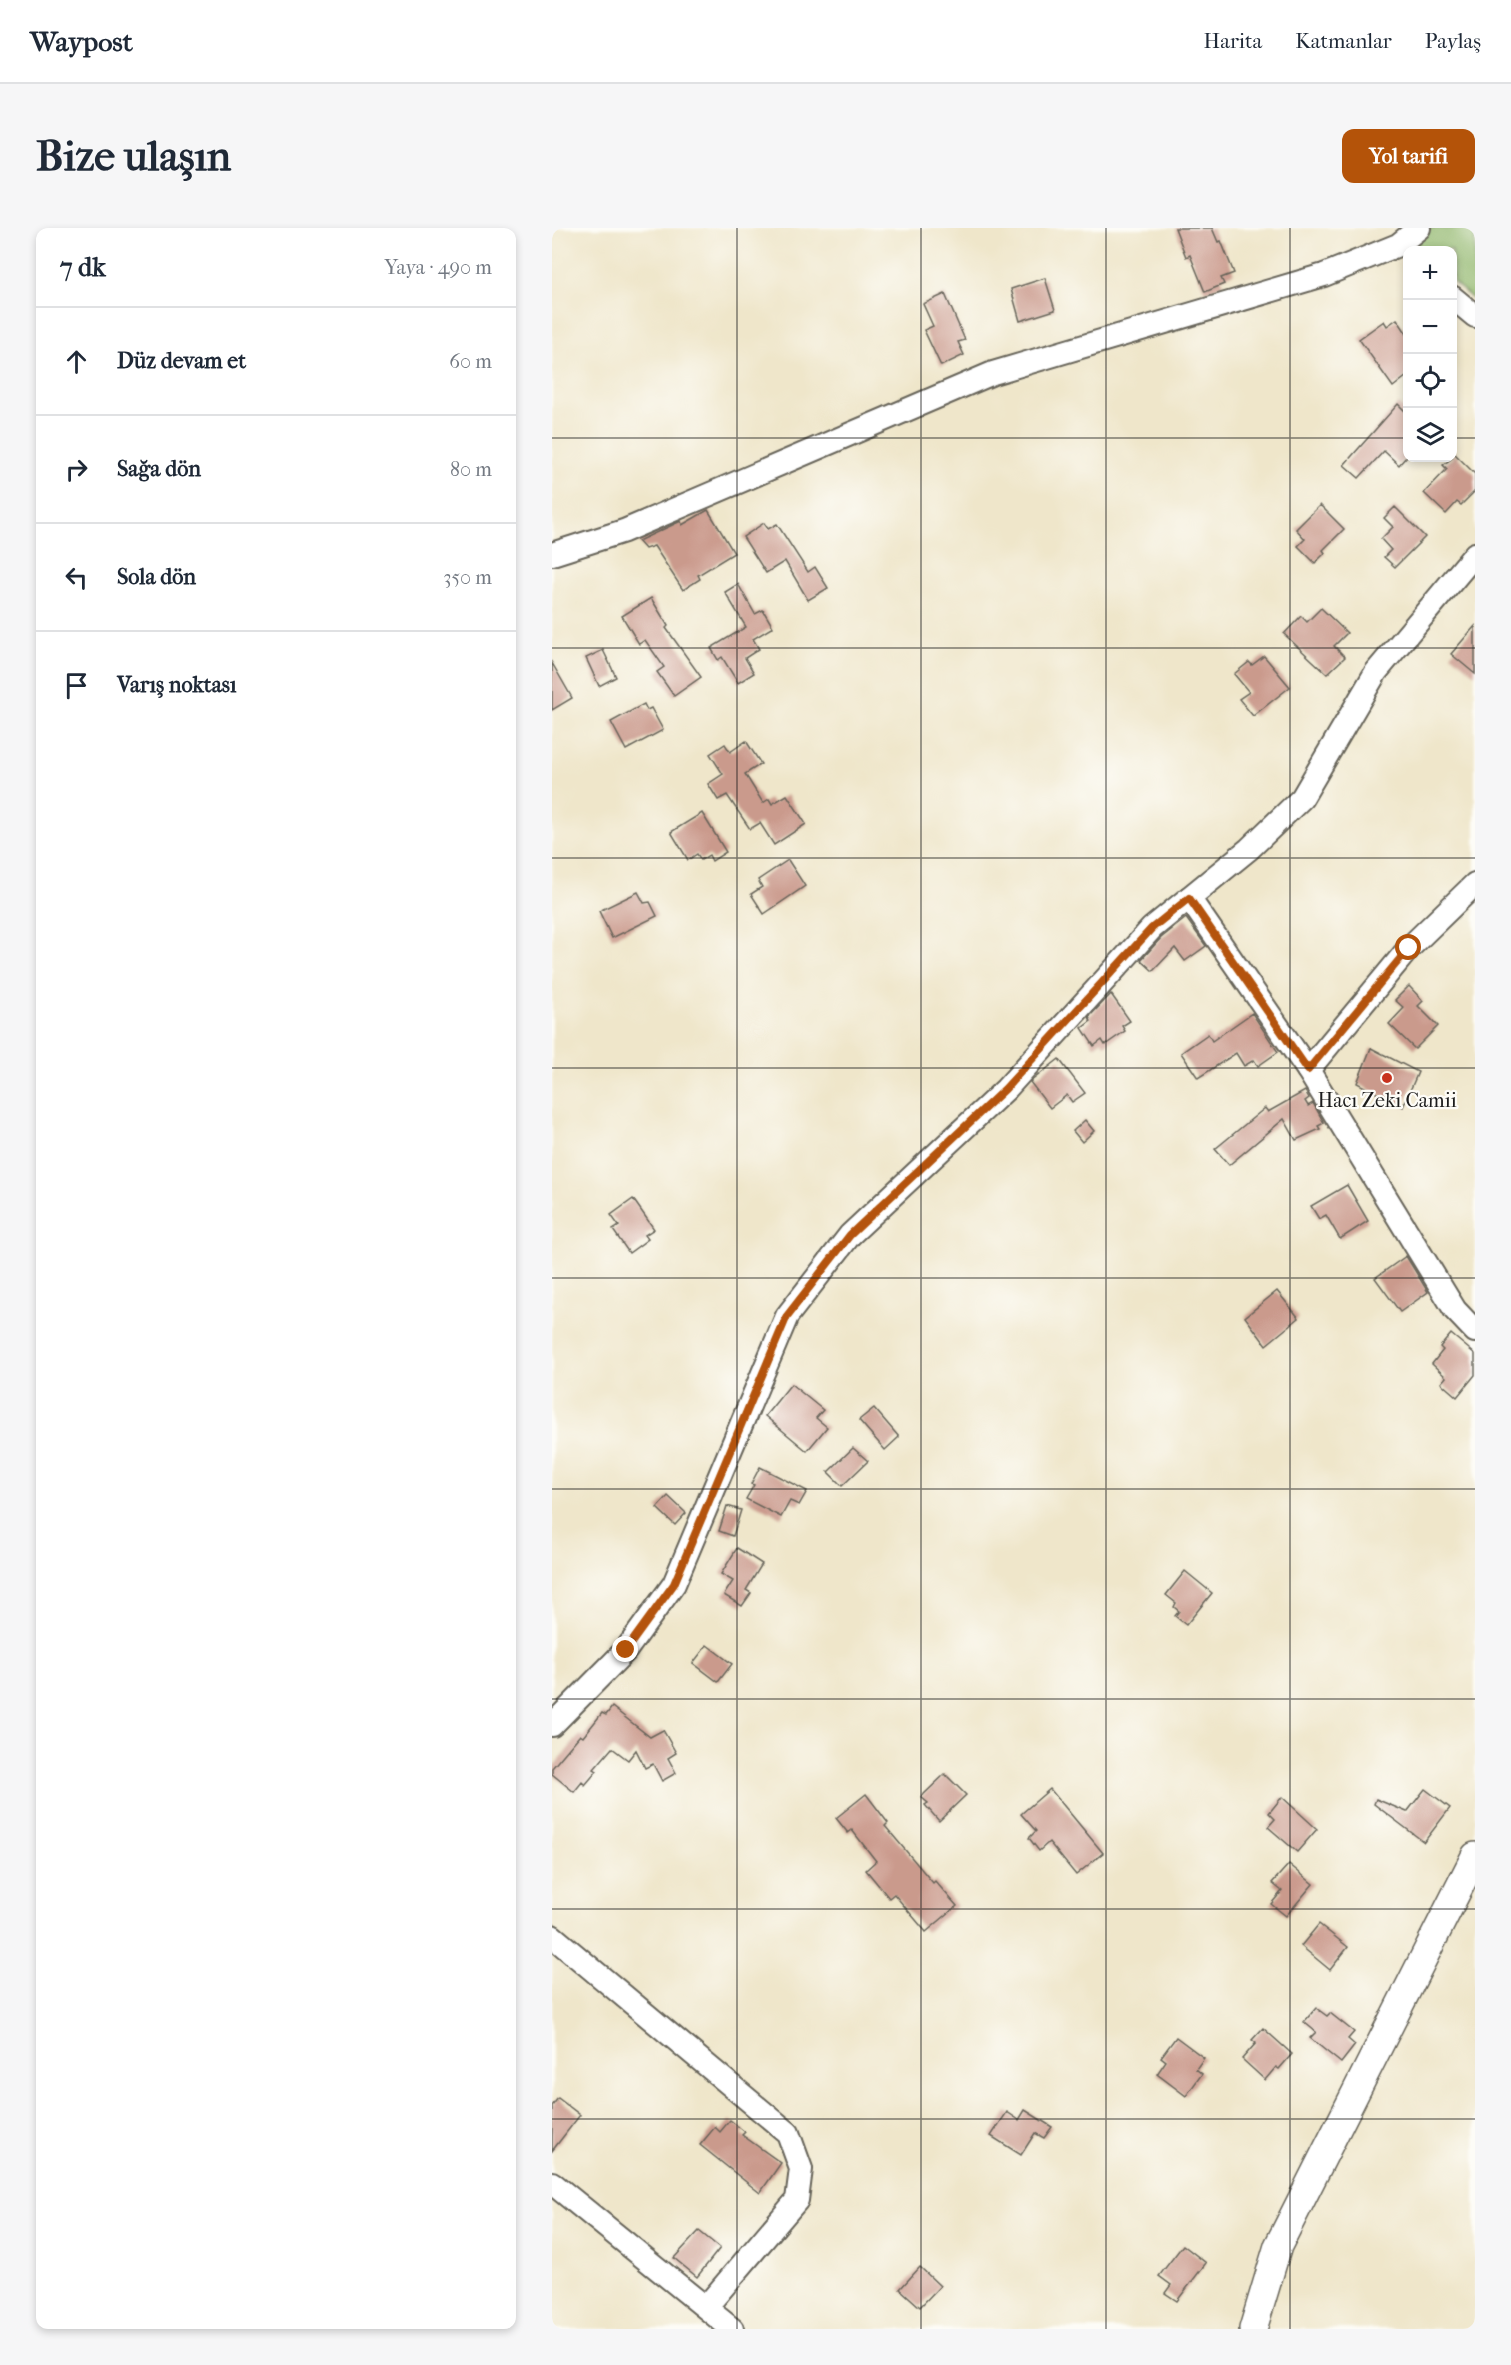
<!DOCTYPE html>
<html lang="tr">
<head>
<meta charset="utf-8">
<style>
  body { margin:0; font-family:"IM FELL French Canon",serif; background:#f6f6f7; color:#1f2937 }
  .controls { position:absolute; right:18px; top:18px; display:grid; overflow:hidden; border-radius:12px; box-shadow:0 3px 9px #0003 }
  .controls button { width:54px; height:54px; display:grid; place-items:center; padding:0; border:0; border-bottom:2px solid #e0e1e3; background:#fff; color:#1f2937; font:30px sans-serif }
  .stop { position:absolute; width:18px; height:18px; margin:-14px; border:4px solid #b45309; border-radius:50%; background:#fff }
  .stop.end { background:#b45309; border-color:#fff; box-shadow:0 2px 6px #0008 }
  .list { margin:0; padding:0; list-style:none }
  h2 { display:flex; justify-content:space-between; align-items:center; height:78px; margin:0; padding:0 24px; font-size:26px }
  h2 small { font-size:20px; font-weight:400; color:#747a83 }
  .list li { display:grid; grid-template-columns:39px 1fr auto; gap:18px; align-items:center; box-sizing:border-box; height:108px; padding:0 24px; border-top:2px solid #e0e1e3 }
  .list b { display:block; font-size:22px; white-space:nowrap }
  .list em { font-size:20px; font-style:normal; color:#747a83 }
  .icon { flex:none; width:33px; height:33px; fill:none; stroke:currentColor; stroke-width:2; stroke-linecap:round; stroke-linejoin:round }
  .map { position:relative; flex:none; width:923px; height:2101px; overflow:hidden; border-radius:12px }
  header { display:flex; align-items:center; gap:36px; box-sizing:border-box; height:84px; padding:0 30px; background:#fff; border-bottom:2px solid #e0e1e3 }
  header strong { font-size:28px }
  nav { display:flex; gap:33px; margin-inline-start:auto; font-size:21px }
  .intro { display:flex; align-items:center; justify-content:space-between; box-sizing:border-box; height:144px; padding:0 36px }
  h1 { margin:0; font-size:42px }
  .button { padding:15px 27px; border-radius:12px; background:#b45309; color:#fff; font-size:21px; font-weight:700 }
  main { display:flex; gap:36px; padding:0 36px }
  aside { flex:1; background:#fff; border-radius:12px; box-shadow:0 3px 9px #0003 }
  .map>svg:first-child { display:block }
  .forest { fill:#92b86e; stroke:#576a45; stroke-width:1.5 }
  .building { fill:#ca9a8c }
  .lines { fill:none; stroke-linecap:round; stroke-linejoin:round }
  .minor-casing { stroke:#666359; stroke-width:26 }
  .tertiary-casing { stroke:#666359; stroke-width:30 }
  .minor { stroke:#fff; stroke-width:22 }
  .tertiary { stroke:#fff; stroke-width:27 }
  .route { stroke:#b45309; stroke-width:8 }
  .grid { fill:none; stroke:#1c1c1c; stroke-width:1.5; stroke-opacity:0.55 }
  .poi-dot { fill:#c8321e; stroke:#fdfcf7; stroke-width:2 }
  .labels { text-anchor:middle; stroke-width:4.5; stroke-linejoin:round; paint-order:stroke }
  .poi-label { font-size:20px; fill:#1c1c1c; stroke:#fdfcf7 }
</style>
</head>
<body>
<header>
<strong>Waypost</strong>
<nav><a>Harita</a><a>Katmanlar</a><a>Paylaş</a></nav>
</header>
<div class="intro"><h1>Bize ulaşın</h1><a class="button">Yol tarifi</a></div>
<main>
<aside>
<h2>7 dk<small>Yaya · 490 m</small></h2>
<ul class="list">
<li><svg class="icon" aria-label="ahead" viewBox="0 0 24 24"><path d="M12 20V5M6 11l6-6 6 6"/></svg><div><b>Düz devam et</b></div><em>60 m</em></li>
<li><svg class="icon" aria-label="right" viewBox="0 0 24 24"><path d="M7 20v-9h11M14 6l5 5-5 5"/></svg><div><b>Sağa dön</b></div><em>80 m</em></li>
<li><svg class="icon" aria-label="left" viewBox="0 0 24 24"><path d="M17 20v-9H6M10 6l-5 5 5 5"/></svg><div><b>Sola dön</b></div><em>350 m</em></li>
<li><svg class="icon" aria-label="arrive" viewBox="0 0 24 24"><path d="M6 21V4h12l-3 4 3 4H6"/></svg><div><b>Varış noktası</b></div></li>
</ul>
</aside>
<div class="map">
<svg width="923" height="2101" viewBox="0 0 923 2101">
  <rect width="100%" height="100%" fill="#fdfcf7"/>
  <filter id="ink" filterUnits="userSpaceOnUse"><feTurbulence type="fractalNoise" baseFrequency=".0167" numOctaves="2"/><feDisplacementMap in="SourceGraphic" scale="12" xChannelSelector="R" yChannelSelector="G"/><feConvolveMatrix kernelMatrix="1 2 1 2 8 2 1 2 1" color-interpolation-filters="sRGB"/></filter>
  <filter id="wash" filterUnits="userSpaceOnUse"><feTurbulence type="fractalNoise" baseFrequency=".008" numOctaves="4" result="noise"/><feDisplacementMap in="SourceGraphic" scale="24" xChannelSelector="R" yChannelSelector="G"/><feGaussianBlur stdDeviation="1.35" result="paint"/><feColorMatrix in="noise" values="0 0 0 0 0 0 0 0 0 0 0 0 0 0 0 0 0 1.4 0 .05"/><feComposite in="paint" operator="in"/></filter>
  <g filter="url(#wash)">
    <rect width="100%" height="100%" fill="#efe6ca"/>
    <!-- forest -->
    <polygon class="forest" points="877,0 923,0 923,73 901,54 900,22 862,22 854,16"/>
    <g id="blocks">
      <!-- building -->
      <g class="building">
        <polygon points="623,0 660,0 666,14 669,13 682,45 669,50 672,56 653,64 638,27 634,29"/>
        <polygon points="493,50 503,82 468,93 459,61"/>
        <polygon points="393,66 413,112 406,114 412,127 389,138 372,102 381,98 371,76"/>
        <polygon points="845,91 855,106 855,148 841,159 807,111 832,93 835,98"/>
        <polygon points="846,176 855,185 855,228 847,237 832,223 807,250 792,237"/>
        <polygon points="902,225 923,246 923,263 909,277 905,274 894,286 872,265 895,241 891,237 900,230"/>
        <polygon points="768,277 792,301 771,322 773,325 763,335 746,318 753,311 744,301"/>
        <polygon points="843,279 873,309 843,339 832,329 839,322 829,311 841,299 832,290"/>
        <polygon points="156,282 182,325 146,347 148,351 131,362 102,318 93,321 86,313 129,293 130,297"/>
        <polygon points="212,295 216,301 225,296 256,344 263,339 276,360 256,372 233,333 214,345 191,309"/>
        <polygon points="186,356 203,386 211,382 221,399 201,411 207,421 193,430 202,445 186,455 170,429 166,432 159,420 194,399 173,364"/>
        <polygon points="99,370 116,398 114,400 149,449 122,468 105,444 112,439 93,412 87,416 70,388"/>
        <polygon points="769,380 795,405 782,418 793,429 775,446 732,406 749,388 755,394"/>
        <polygon points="923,398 923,446 899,426"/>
        <polygon points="51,422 64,449 47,458 34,430"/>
        <polygon points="712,428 738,459 701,488 687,471 697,464 682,446 697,434 700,437"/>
        <polygon points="0,435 20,470 0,482"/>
        <polygon points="92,476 95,482 99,480 111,502 74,522 59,494"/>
        <polygon points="194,513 209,536 193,546 211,575 217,571 220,576 235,567 254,596 222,617 208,595 198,601 175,567 166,572 156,556 171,546 158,526 173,516 178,524"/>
        <polygon points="150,585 174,624 160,633 157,627 149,632 145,626 136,632 119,604"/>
        <polygon points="236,632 253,658 212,686 199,666 210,659 206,652"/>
        <polygon points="86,664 92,675 98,674 105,688 60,710 47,683"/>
        <polygon points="634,690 654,718 633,733 623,720 601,743 589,732 609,710"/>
        <polygon points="857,758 871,773 866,778 886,798 863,821 837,796 852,780 843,772"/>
        <polygon points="559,766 578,793 570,798 573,803 553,817 550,812 542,818 530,800 539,793 537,789"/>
        <polygon points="700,785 726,824 706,838 702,832 692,838 684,825 646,850 629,825 656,806 660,813"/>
        <polygon points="819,820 866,844 851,879 805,855"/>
        <polygon points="507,831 533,865 520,874 515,867 498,880 478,854"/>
        <polygon points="753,863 757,870 753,873 756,878 761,875 772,895 766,898 768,901 744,912 732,891 677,937 663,921 713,880 716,884"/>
        <polygon points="533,892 542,903 530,914 521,903"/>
        <polygon points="795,957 816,993 788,1011 774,987 767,991 759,978"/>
        <polygon points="81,971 102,1001 93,1007 96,1011 77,1025 61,1002 67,998 59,987"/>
        <polygon points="854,1028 876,1064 848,1084 823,1050"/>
        <polygon points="725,1063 747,1090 714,1117 693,1089"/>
        <polygon points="899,1106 923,1126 923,1147 905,1169 889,1155 894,1149 880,1136 891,1122 888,1119"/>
        <polygon points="239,1156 271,1182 264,1190 275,1199 255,1223 213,1188"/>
        <polygon points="322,1180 347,1209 333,1222 307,1192"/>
        <polygon points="301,1220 316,1233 290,1258 276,1244"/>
        <polygon points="208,1239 255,1263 247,1277 238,1273 229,1289 194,1271 202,1257 199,1256"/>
        <polygon points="116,1268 134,1285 123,1297 105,1280"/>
        <polygon points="175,1278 189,1282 181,1308 167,1303"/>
        <polygon points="185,1320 210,1336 194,1362 199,1365 190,1378 172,1367 181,1353 169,1346"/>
        <polygon points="633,1343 660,1365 634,1397 623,1388 627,1383 622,1379 624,1375 614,1367"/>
        <polygon points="155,1417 180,1436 166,1454 141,1435"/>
        <polygon points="60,1479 98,1509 111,1502 124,1525 116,1530 124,1545 110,1553 101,1536 93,1540 84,1522 76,1532 60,1520 42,1541 45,1543 33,1557 30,1554 22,1564 0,1546 0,1540 28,1507 31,1509 50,1485 54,1487"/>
        <polygon points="393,1546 414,1567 387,1593 373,1577 376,1575 369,1569"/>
        <polygon points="498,1561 551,1625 524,1647 497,1614 487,1623 477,1610 484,1603 469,1586"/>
        <polygon points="873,1561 898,1580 872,1614 822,1576 824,1571 855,1584"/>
        <polygon points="314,1566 336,1595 333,1598 381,1655 383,1653 405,1678 374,1704 342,1666 337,1670 314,1642 324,1633 300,1602 296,1605 284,1590"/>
        <polygon points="730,1569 765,1601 745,1624 716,1599 723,1591 717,1585"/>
        <polygon points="737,1636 761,1656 734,1688 719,1676 730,1663 720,1655"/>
        <polygon points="767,1696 796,1719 778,1742 749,1718"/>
        <polygon points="764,1780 775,1788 778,1785 802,1804 796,1811 803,1817 789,1835 758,1810 764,1804 752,1794"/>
        <polygon points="711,1800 740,1826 727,1841 724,1839 713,1852 690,1831 704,1815 700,1812"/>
        <polygon points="624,1809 652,1830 644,1841 650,1846 634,1868 605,1846 614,1833 609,1829"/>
        <polygon points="6,1870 28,1887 0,1923 0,1878"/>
        <polygon points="473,1882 500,1899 492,1910 483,1905 469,1927 439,1908 455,1884 467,1892"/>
        <polygon points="178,1892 193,1904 190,1907 229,1935 208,1965 148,1917 163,1899 168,1904"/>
        <polygon points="147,2003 168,2020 145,2049 122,2030"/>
        <polygon points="631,2017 654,2035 625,2073 613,2065 619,2057 607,2048"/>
        <polygon points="368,2039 388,2058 368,2079 348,2061"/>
      </g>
    </g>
  </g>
  <g filter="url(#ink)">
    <use href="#blocks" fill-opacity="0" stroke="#666359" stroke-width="1.5"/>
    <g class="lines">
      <!-- minor casing -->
      <g class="minor-casing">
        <g id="minor">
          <polyline points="900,69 923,88"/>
          <polyline points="0,326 72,303 441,145 772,47 846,17 867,0"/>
          <polyline points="637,670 756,842 903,1082 923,1103"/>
          <polyline points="756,842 857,720 923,656"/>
          <polyline points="0,1497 74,1422 122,1356 235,1088 298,1007 454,861 600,700 697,621 750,570 824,444 923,326"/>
          <polyline points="0,1708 236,1905 249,1941 245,1972 154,2079"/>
          <polyline points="0,1955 180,2101"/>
        </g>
      </g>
      <!-- tertiary casing -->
      <g class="tertiary-casing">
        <polyline id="tertiary" points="701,2101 726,2018 923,1628"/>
      </g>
      <!-- minor -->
      <use href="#minor" class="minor"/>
      <!-- tertiary -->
      <use href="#tertiary" class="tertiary"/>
    </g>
  </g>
  <g class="lines" filter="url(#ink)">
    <!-- route -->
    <polyline class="route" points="74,1422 122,1356 235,1088 298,1007 453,861 600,700 637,670 756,842 857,720"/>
  </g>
  <!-- grid -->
  <path class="grid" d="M185,0V2101M369,0V2101M554,0V2101M738,0V2101M0,210H856M900,210H923M0,420H923M0,630H923M0,840H923M0,1050H923M0,1261H923M0,1471H923M0,1681H923M0,1891H923"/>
  <!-- markers -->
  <circle class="poi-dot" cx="835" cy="850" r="6"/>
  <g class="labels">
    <!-- poi labels -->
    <g class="poi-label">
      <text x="835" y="879">Hacı Zeki Camii</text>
    </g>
  </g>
</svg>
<div class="controls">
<button>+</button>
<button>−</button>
<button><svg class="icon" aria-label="locate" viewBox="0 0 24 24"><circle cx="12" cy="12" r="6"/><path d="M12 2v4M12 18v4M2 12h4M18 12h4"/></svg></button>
<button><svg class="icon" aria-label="layers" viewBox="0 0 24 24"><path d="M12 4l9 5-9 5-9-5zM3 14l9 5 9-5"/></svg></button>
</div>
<div class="stop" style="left:857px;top:720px"></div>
<div class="stop end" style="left:74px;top:1422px"></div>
</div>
</main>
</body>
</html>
